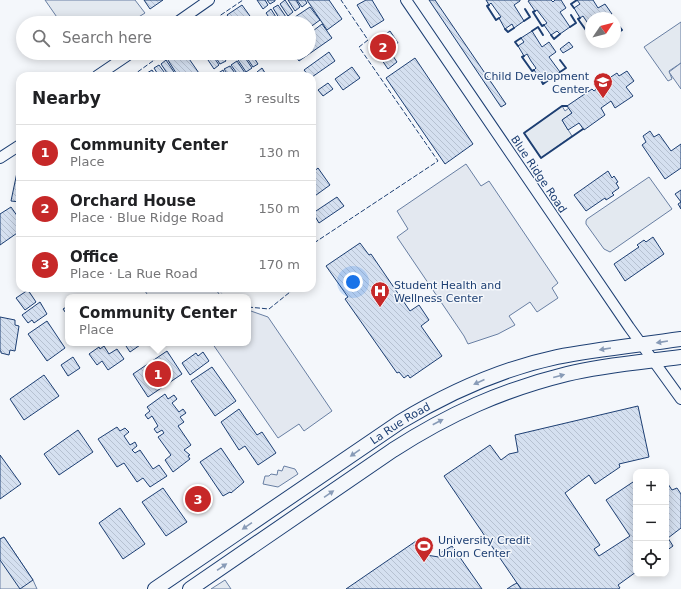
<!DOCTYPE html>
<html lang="en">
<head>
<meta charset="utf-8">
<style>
  body { margin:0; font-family:"DejaVu Sans",sans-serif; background:#f2f2f2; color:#202124 }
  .controls { position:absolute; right:12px; bottom:12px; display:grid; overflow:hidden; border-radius:8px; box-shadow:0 2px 10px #0003 }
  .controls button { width:36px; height:36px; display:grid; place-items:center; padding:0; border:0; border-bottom:1px solid #e0e0e0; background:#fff; color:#202124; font:20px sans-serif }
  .compass { position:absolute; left:585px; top:12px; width:36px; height:36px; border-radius:50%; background:#fff; box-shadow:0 2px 10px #0003; rotate:55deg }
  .you { position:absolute; left:353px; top:282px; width:14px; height:14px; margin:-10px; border:3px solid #fff; border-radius:50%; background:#1a73e8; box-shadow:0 0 0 6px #1a73e833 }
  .badge { display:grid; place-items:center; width:26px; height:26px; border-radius:50%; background:#c62828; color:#fff; font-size:13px; font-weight:700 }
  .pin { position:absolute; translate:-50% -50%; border:2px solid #fff; box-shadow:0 1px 4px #0006 }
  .popup { position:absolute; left:65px; top:294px; width:186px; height:52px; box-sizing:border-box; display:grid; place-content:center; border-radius:8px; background:#fff; filter:drop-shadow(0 1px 3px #0005); font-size:13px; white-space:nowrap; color:#757577 }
  .popup b { font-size:15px; color:#202124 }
  .popup::after { content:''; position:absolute; left:50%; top:100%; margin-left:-8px; border:8px solid transparent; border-top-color:#fff }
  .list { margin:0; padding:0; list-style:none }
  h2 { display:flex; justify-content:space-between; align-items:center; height:52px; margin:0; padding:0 16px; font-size:17px }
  h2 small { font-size:13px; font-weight:400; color:#757577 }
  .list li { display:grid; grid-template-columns:26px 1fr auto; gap:12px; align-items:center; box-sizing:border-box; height:56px; padding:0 16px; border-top:1px solid #e0e0e0 }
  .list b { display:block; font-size:15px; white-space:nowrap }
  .list p { margin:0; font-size:13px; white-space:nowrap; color:#757577 }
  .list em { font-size:13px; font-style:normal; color:#757577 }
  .icon { flex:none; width:22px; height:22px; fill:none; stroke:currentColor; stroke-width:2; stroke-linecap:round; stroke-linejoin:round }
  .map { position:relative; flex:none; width:681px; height:589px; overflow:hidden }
  .search { position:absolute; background:#fff; box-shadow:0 2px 10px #0003; left:16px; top:16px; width:300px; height:44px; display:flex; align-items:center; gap:10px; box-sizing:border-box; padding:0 14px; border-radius:22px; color:#757577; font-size:15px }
  .panel { position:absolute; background:#fff; box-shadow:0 2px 10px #0003; left:16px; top:72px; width:300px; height:220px; border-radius:12px }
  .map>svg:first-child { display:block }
  .green { fill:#e3e9f0; stroke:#687fa3 }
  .parking { fill:#e3e8f0; stroke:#687fa3 }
  .building { fill:url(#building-back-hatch); stroke:#1d3f73 }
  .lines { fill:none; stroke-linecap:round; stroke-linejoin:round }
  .street-casing { stroke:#1d3f73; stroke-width:12 }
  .secondary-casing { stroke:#1d3f73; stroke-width:16 }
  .street { stroke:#f4f7fb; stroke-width:10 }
  .secondary { stroke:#f4f7fb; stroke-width:14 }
  .fence { stroke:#1d3f73; stroke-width:1; stroke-dasharray:5 2; stroke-linecap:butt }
  .wall { stroke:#1d3f73; stroke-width:2 }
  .oneway { fill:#889bb7 }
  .labels { text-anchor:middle; stroke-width:3; stroke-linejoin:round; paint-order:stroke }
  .poi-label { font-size:11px; fill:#1d3f73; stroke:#f4f7fb; text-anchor:start }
  .street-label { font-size:11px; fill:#1d3f73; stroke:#f4f7fb }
</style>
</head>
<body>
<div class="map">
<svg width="681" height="589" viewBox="0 0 681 589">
  <defs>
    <pattern id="building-back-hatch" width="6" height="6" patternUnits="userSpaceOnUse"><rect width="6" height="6" fill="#d5e0f0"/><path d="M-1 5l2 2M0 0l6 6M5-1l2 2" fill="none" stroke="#b6c1d1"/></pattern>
  </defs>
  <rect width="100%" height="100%" fill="#f4f7fb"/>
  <!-- green -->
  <g class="green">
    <polygon points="45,0 135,0 145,13 129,23 61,23"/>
    <polygon points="681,22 681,63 669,71 672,79 668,81 644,47"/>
    <polygon points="562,106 565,111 569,108 572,113 562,120 572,136 541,158 524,133"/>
    <polygon points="649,177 672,209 610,252 604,249 586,224 586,221 587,219"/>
    <polygon points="4,537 33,580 37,589 0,589 0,539"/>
    <polygon points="225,580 231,589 211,589"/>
  </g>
  <!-- parking -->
  <g class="parking">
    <polygon points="681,63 681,89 669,72"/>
    <polygon points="466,164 481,186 489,181 558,283 552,288 558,298 537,312 530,302 509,316 515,325 498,334 468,344 464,336 397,237 408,229 397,211"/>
    <polygon points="143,288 215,288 221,297 149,297"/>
    <polygon points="248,310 268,317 332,411 304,431 299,424 278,438 212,343 248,343"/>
    <polygon points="284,466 295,469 298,474 278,487 263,484 265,476 269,476 271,474 277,475 278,470 282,471"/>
  </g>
  <!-- building -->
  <g class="building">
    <polygon points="144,0 163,0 150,9"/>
    <polygon points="257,0 265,0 268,5 263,9"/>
    <polygon points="267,0 275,0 275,1 270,4"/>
    <polygon points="285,0 293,12 288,16 280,4"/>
    <polygon points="288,0 296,0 300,7 295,11"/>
    <polygon points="297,0 305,0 307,3 302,7"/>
    <polygon points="307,0 329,0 342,19 327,30"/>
    <polygon points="366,0 372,0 384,20 371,28 357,5"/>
    <polygon points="429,0 435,0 506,104 501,107"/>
    <polygon points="486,0 520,0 520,1 514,5 524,21 514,28 512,24 505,29 499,18 501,17 491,3 489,5"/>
    <polygon points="530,0 551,0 553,2 555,0 561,0 566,8 560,12 570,27 560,34 557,31 551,35 544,25 547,23 537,10 535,11 528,1"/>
    <polygon points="577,0 593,0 598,8 605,4 612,14 606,18 591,18 591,28 583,16 580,18 574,8 580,4"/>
    <polygon points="242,5 255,23 233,23 227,15"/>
    <polygon points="278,5 286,17 281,21 273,8"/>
    <polygon points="310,7 320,20 309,28 309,23 286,23"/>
    <polygon points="271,9 279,22 277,23 273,23 266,13"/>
    <polygon points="227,18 231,23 223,23 222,21"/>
    <polygon points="322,24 332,38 299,61 293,53 309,53 309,34"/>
    <polygon points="390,31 398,43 389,50 397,62 388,69 371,44"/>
    <polygon points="532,31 542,47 549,42 556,52 549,57 560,72 550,79 547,76 541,80 534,70 536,68 531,61 527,54 524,56 518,46 524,42 521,38"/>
    <polygon points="569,42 573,47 563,53 560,49"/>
    <polygon points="329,52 335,61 312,77 309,76 304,70"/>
    <polygon points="172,53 185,53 201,76 178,76 166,57"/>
    <polygon points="211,53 219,65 214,69 206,57"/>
    <polygon points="213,53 221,53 226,61 220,64"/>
    <polygon points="223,53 231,53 233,56 228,59"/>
    <polygon points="248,53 251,53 258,64 253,67 245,55"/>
    <polygon points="244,56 252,68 246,72 238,60"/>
    <polygon points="415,58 473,144 445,164 386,78"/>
    <polygon points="166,60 174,72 169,76 161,64"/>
    <polygon points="237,61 245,73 241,76 239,76 231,65"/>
    <polygon points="159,65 167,76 159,76 154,68"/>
    <polygon points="230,66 237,76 229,76 224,69"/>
    <polygon points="352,67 360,78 343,90 335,79"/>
    <polygon points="262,68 267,76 259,76 257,72"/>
    <polygon points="152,70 156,76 149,76 147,73"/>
    <polygon points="223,70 226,76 219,76 217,74"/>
    <polygon points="627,71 634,81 626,87 633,96 615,108 611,101 601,108 605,115 584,130 579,123 568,130 562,120 572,113 567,106 592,89 594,91 598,88 597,86 617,73 619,76"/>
    <polygon points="328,83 333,89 323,96 318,90"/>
    <polygon points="650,131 654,137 659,134 671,151 681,144 681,168 665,179 642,145 646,142 643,136"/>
    <polygon points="20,158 20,202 11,201"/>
    <polygon points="318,168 330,185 312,198 312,173"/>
    <polygon points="608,171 612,178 614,176 618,182 616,183 619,188 612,193 614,195 606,200 605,198 586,211 574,195"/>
    <polygon points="681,190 681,209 678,204 681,202 675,194"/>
    <polygon points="337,197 344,206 319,223 313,213"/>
    <polygon points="11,207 20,220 20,231 0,245 0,214"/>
    <polygon points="653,237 664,254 625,281 614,264 639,247 637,245 644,240 646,242"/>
    <polygon points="360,243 369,255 371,254 410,311 419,305 429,320 421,326 442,356 410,378 408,375 404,378 399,372 397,373 345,299 348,297 326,266"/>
    <polygon points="28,290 36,302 25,310 16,298"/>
    <polygon points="40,302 47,314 34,323 32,320 28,323 22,315"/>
    <polygon points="68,306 68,316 63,309"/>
    <polygon points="0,317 15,320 15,325 19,326 15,351 10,350 9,355 1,353 1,351 0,351"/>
    <polygon points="47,321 65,348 47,361 28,334"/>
    <polygon points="124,343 143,343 130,352"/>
    <polygon points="104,346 109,354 117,349 124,359 108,370 102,361 97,365 89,354 99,347 100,349"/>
    <polygon points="167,351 182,374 148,397 133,374"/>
    <polygon points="203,352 209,361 190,375 182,363 196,353 198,356"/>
    <polygon points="73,357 80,368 68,376 61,365"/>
    <polygon points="212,367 236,401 215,416 191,381"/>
    <polygon points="44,375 59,396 24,420 10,399"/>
    <polygon points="165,394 168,399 174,395 177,399 172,403 179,412 183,409 186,413 180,417 184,422 178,426 191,445 184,450 190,455 188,456 190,459 173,472 165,460 171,455 158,437 164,433 162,430 157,433 154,429 158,426 152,416 148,419 145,415 150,411 147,407"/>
    <polygon points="638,406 649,457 619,464 620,467 595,484 589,475 565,493 600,545 594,549 599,556 630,536 606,500 636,480 636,572 618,585 620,588 618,589 521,589 444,476 490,445 501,460 509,454 518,452 515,435"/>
    <polygon points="239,409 257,435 262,432 276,453 258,465 245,446 239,450 221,422"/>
    <polygon points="117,427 120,431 125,428 129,432 124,436 130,445 135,442 137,446 132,450 135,453 140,450 153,469 159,465 167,476 150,487 143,478 137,482 124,463 117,467 98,439"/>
    <polygon points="78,430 93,452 59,475 44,454"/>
    <polygon points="221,448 244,482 231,493 230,492 223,496 200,462"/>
    <polygon points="0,455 21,484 0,499"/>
    <polygon points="666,481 672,490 677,488 681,494 681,528 668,538 673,546 666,551"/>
    <polygon points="200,485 209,498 205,501 210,507 203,512 200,508 197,510 186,495"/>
    <polygon points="163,488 187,522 166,536 142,502"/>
    <polygon points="120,508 145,544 123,559 99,523"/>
    <polygon points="4,537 33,580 20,589 0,560 0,539"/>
    <polygon points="419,539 427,551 426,555 439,557 440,553 452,546 482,589 346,589"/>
    <polygon points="517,583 521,589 507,589 513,585"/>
  </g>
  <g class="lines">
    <!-- street casing -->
    <g class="street-casing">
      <g id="street">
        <polyline points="406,0 629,327 681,399"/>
        <polyline points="176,23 209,0"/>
        <polyline points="97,76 131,53"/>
        <polyline points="0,158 20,145"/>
      </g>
    </g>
    <!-- secondary casing -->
    <g class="secondary-casing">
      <g id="secondary">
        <path id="s1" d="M155,589L400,422C448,393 501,369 557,357C598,349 640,345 681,339"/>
        <path d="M190,589L393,450C449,414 502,390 567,374C604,365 643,362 681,357"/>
      </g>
    </g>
    <!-- street -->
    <use href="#street" class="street"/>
    <!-- secondary -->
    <use href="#secondary" class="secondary"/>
    <!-- fence -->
    <g class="fence">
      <polyline points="209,23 243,0"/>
      <polyline points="132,76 164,53"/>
      <polyline points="314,243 438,161 359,47 368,40 341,0"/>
      <polyline points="218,288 224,297"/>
      <polyline points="248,307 269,309 295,288"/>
    </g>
    <!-- wall -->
    <g class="wall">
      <polyline points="489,5 487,6 496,20 499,18"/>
      <polyline points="574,8 571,4 577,0"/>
      <polyline points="535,11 533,12 542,26 544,25"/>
      <polyline points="580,18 578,19 588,33 590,31"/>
      <polyline points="524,21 530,17 525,9"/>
      <polyline points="570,27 576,23 571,15"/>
      <polyline points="505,29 508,32 514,28"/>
      <polyline points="532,31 538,27 543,35"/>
      <polyline points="616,34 622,30 616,22"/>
      <polyline points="551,35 554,39 560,34"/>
      <polyline points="597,42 599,45 604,42"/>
      <polyline points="518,46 515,42 521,38"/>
      <polyline points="524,56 522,57 532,71 534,70"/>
      <polyline points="560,72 566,68 560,60"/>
      <polyline points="541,80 543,84 550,79"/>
      <polyline points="567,106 562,106 524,133 541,158 583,129"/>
    </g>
  </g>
  <!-- one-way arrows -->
  <defs><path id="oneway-solid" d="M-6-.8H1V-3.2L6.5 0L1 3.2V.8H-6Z"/></defs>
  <g class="oneway">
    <use href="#oneway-solid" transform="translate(662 342) rotate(171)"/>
    <use href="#oneway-solid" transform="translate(605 349) rotate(171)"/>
    <use href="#oneway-solid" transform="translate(559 376) rotate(-15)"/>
    <use href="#oneway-solid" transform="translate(479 382) rotate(156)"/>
    <use href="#oneway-solid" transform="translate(438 422) rotate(-28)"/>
    <use href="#oneway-solid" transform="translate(355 453) rotate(145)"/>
    <use href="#oneway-solid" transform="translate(329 494) rotate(-34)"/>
    <use href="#oneway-solid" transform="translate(247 526) rotate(146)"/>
    <use href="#oneway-solid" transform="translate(222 567) rotate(-34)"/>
  </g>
  <!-- icons -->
  <defs>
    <g id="school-pin" transform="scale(1)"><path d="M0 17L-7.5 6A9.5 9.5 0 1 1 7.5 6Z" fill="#c62828" stroke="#f4f7fb"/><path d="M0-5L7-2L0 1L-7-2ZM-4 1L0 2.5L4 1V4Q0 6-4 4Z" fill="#fff"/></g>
    <g id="hospital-pin" transform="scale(1)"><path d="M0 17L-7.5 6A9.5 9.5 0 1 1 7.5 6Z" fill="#c62828" stroke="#f4f7fb"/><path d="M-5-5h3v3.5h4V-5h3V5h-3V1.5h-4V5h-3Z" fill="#fff"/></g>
    <g id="stadium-pin" transform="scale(1)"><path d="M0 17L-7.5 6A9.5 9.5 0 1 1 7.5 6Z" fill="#c62828" stroke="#f4f7fb"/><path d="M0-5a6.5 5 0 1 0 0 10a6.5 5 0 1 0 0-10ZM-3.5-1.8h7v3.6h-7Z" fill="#fff"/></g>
  </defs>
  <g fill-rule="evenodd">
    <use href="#school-pin" x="603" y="82"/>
    <use href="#hospital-pin" x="380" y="291"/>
    <use href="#stadium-pin" x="424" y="546"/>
  </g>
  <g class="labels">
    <!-- poi labels -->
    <g class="poi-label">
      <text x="589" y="80" text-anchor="end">Child Development<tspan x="589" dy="13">Center</tspan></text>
      <text x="394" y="289">Student Health and<tspan x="394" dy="13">Wellness Center</tspan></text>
      <text x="438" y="544">University Credit<tspan x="438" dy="13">Union Center</tspan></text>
    </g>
    <!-- street labels -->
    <g class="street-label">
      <text transform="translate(539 174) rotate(56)" y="4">Blue Ridge Road</text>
      <text dy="4" stroke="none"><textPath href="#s1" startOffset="296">La Rue Road</textPath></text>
    </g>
  </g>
</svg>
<div class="controls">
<button>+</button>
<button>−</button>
<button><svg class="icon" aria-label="locate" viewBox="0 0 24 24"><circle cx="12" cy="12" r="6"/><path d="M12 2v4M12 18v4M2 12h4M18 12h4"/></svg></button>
</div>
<svg class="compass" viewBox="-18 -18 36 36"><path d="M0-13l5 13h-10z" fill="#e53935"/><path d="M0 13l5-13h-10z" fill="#757577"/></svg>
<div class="you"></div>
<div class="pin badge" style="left:158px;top:374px">1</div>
<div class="popup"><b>Community Center</b>Place</div>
<div class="pin badge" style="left:383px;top:47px">2</div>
<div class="pin badge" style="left:198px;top:499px">3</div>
<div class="search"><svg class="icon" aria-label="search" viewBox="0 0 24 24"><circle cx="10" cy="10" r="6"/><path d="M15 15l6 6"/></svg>Search here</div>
<section class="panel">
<h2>Nearby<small>3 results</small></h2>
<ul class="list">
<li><span class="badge">1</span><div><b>Community Center</b><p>Place</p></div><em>130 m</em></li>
<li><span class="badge">2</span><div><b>Orchard House</b><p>Place · Blue Ridge Road</p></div><em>150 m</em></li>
<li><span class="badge">3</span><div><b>Office</b><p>Place · La Rue Road</p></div><em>170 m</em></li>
</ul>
</section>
</div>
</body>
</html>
